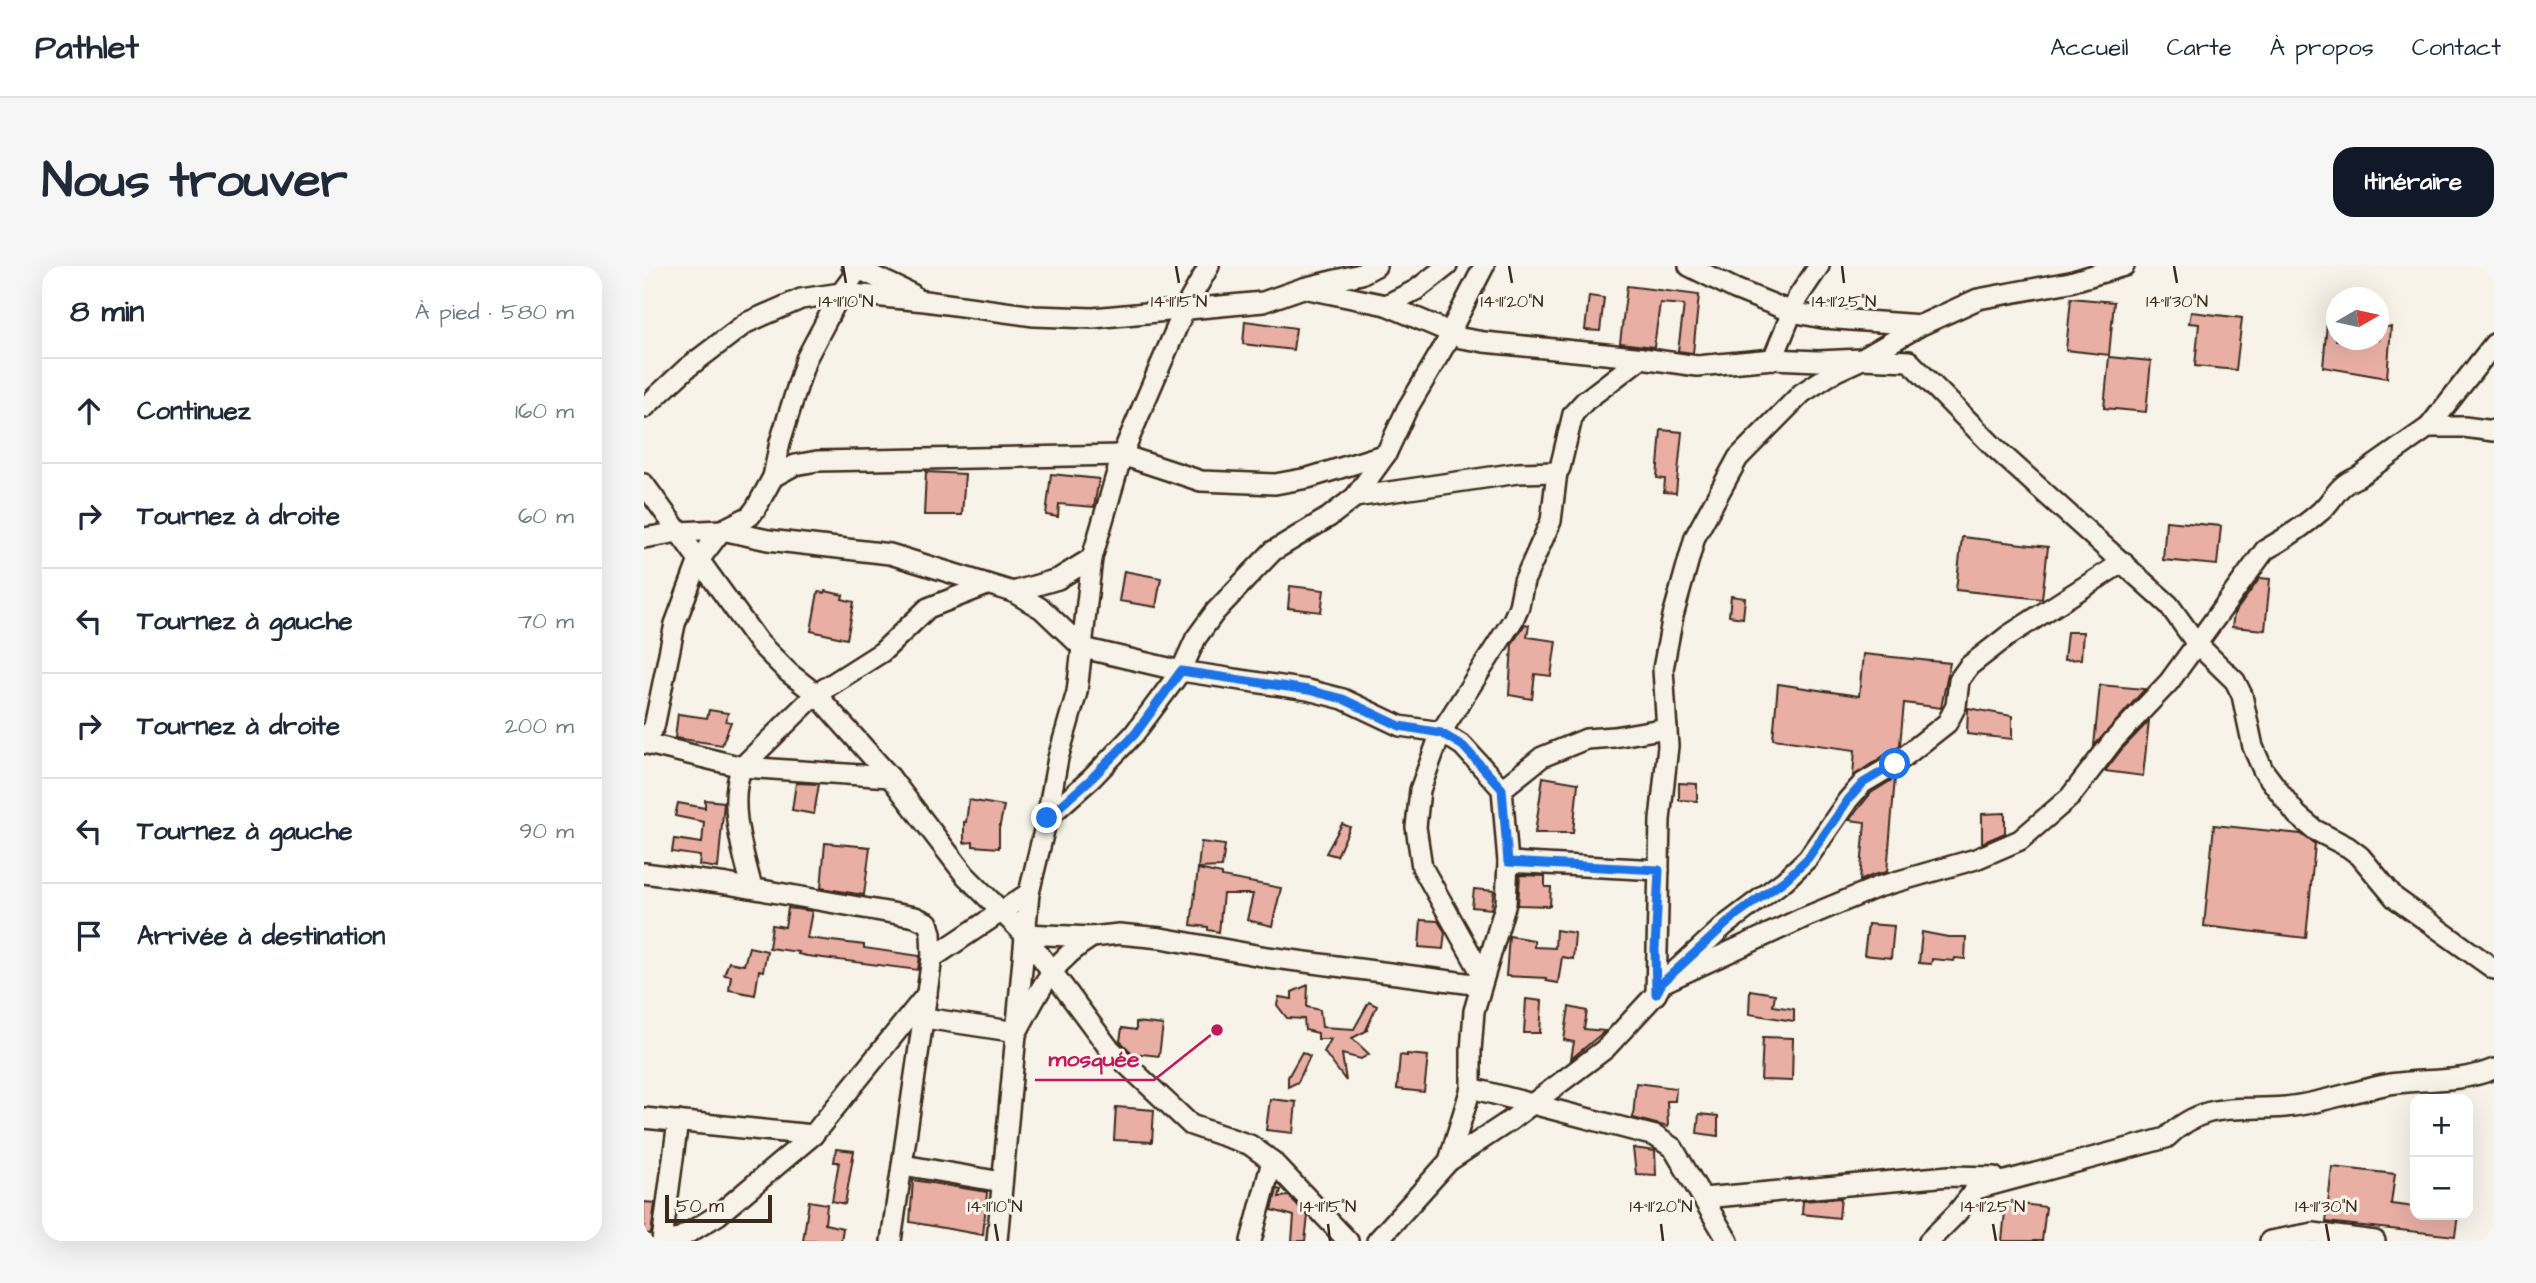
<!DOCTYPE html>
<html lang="fr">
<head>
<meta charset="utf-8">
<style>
  body { margin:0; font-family:"Architects Daughter",sans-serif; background:#f6f6f7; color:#1f2937 }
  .controls { position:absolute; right:21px; bottom:21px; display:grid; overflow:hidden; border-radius:14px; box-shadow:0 7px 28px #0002 }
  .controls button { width:63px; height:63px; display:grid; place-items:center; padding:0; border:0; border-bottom:2px solid #e0e1e3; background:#fff; color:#1f2937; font:35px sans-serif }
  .compass { position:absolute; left:1682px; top:21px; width:63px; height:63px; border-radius:50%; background:#fff; box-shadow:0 7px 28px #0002; rotate:81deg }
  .scale { position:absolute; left:21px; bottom:18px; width:107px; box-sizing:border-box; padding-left:7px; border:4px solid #3b2a1e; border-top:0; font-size:19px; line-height:24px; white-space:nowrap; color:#3b2a1e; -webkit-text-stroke:5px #f7f3e8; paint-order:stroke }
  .stop { position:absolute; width:21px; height:21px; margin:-16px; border:5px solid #1a73e8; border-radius:50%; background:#fff }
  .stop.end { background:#1a73e8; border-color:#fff; box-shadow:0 2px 7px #0008 }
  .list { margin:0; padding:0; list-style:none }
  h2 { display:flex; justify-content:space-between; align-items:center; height:91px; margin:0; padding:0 28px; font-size:30px }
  h2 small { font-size:23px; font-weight:400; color:#747a83 }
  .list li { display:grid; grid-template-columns:46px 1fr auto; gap:21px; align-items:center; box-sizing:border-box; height:105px; padding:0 28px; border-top:2px solid #e0e1e3 }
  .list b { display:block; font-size:26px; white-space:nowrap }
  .list em { font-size:23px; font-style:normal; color:#747a83 }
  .icon { flex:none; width:38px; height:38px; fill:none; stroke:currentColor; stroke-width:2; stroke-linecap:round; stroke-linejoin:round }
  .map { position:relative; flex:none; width:1850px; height:975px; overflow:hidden; border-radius:21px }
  header { display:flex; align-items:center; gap:42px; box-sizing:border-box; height:98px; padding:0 35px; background:#fff; border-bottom:2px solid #e0e1e3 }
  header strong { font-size:33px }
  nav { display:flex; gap:38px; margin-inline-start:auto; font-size:24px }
  .intro { display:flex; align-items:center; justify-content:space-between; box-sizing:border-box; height:168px; padding:0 42px }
  h1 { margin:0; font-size:49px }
  .button { padding:18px 32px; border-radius:21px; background:#111827; color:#fff; font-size:24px; font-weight:700 }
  main { display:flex; gap:42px; padding:0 42px }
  aside { flex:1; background:#fff; border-radius:21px; box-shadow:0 7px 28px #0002 }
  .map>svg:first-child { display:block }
  .building { fill:#e9afa5; stroke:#3b2a1e; stroke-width:2 }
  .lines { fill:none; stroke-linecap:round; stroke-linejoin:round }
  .minor-casing { stroke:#3b2a1e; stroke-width:24 }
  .minor { stroke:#f7f3e8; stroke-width:19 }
  .route { stroke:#1a73e8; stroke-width:9 }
  .ticks { fill:none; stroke:#3b2a1e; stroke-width:2.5 }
  .ticks-label { font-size:18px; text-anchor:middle; fill:#3b2a1e; stroke:#f7f3e8; stroke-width:6; stroke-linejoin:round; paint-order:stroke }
  .leader { fill:none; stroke:#c2185b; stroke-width:2.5 }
  .callout-dot { fill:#c2185b; stroke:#f7f3e8; stroke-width:2.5 }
  .callout-label { font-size:23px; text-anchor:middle; font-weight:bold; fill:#c2185b; stroke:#f7f3e8; stroke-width:6; stroke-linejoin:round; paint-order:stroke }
</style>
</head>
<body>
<header>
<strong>Pathlet</strong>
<nav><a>Accueil</a><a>Carte</a><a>À propos</a><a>Contact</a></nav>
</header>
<div class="intro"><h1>Nous trouver</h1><a class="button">Itinéraire</a></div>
<main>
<aside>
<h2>8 min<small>À pied · 580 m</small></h2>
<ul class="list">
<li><svg class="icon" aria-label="ahead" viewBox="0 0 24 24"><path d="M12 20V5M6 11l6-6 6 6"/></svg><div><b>Continuez</b></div><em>160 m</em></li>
<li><svg class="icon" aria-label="right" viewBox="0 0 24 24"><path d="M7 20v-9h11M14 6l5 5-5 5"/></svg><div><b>Tournez à droite</b></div><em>60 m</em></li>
<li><svg class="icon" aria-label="left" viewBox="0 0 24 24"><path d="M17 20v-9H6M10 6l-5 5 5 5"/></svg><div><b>Tournez à gauche</b></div><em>70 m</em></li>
<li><svg class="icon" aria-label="right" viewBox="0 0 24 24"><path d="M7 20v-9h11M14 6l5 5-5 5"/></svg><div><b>Tournez à droite</b></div><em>200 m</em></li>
<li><svg class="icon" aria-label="left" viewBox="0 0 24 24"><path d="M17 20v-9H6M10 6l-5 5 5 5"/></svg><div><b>Tournez à gauche</b></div><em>90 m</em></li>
<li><svg class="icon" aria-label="arrive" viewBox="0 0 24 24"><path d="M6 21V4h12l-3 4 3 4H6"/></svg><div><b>Arrivée à destination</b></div></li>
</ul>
</aside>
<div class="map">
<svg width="1850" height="975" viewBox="0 0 1850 975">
  <rect width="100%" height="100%" fill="#f7f3e8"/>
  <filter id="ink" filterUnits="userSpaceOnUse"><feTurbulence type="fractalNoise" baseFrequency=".0143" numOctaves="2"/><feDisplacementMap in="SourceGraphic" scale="14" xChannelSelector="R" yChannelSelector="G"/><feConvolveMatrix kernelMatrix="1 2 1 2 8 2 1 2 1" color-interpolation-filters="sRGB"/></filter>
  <g filter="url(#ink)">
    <!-- building -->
    <g class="building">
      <polygon points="983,20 1055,29 1049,87 1034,85 1040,39 1016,37 1010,81 976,77"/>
      <polygon points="945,30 960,32 956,65 941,64"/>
      <polygon points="1427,32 1470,36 1465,89 1422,84"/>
      <polygon points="1547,46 1598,52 1592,104 1551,100 1555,58 1545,57"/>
      <polygon points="1684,46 1692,47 1692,74 1734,74 1734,60 1747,61 1743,112 1679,101"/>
      <polygon points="601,55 652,62 649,84 599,78"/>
      <polygon points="1465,91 1507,95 1502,146 1460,142"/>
      <polygon points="1017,164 1038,166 1032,227 1020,226 1021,213 1013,212"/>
      <polygon points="282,206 321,208 318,249 280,249"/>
      <polygon points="407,208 455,213 450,241 415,238 414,251 402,249"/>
      <polygon points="1522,255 1577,260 1573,299 1519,294"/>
      <polygon points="1318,271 1404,281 1398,333 1312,324"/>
      <polygon points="480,305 517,312 512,341 475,335"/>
      <polygon points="1616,312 1626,313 1621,364 1588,361 1590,348"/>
      <polygon points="646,320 680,324 677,346 644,342"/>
      <polygon points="181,325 199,329 198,333 210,336 203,373 167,365 174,326 180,327"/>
      <polygon points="1087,330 1101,332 1099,352 1085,350"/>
      <polygon points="881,358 885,359 883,371 912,375 907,410 891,408 888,433 865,429 868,378"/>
      <polygon points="1423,366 1439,366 1437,393 1420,394"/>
      <polygon points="1219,388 1306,397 1297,442 1260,437 1256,479 1209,510 1211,484 1129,473 1134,418 1215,430"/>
      <polygon points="1456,419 1501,423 1450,480"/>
      <polygon points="1324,442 1368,450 1368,473 1323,468"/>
      <polygon points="65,444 84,447 82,455 87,456 78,479 31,472 34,448 63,452"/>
      <polygon points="1505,455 1499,510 1461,505 1478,483"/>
      <polygon points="899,511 934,517 929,567 891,567"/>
      <polygon points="1251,512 1243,606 1229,609 1216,615 1221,556 1205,554 1227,527"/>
      <polygon points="152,517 175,518 170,548 148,544"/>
      <polygon points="1035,517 1053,518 1053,535 1035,534"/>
      <polygon points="61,534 80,536 74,602 55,599 56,590 28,586 30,573 58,577 60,556 31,550 34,537 61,542"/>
      <polygon points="325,534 360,540 355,563 355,582 329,580 329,576 320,577 320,556 322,556"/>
      <polygon points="1361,547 1361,567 1338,577 1338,548"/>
      <polygon points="698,558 706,561 693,590 682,587"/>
      <polygon points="1570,559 1657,568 1671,578 1662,672 1560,660"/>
      <polygon points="557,576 581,579 578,601 554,602"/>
      <polygon points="181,577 226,581 220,629 177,622"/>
      <polygon points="554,603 578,608 578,611 637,622 628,660 603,654 609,628 579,628 575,666 564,664 564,661 547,659"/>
      <polygon points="876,609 901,610 901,621 907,621 906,640 874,639"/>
      <polygon points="830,623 850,625 847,643 828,641"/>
      <polygon points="144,642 168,645 163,672 220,679 220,682 276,690 274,704 163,690 154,688 155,686 125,682 128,659 141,661"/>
      <polygon points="777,654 794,655 801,666 799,683 775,681"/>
      <polygon points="1224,658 1250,660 1247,692 1220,689"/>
      <polygon points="912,664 931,667 929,693 918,691 914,717 902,715 902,712 862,710 865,670 890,674 890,681 911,682"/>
      <polygon points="1278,666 1304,671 1322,671 1321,693 1311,692 1310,695 1288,693 1287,698 1275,697"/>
      <polygon points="105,681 123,685 119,705 115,704 111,729 85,724 87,710 80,709 85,696 100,699"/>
      <polygon points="664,719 663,741 676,744 678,761 710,763 725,736 733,740 722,764 724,764 708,772 725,788 717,793 698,788 702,815 680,786 687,773 674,773 674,767 661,764 660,753 643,752 633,739 635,731 648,733 648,726"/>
      <polygon points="1106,724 1131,728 1129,740 1150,743 1150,755 1105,748"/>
      <polygon points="882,733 898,735 896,767 880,767"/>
      <polygon points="925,741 943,745 940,763 961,765 927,793 930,776 920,774"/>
      <polygon points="492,756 519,759 515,790 488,787 476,775 478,762 492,764"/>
      <polygon points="1119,771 1149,772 1148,815 1117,814"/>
      <polygon points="658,786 666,790 654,816 644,821 644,811"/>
      <polygon points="763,788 784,790 780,826 753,823 756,789 763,790"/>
      <polygon points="992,817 1032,822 1031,835 1023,835 1024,861 989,852"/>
      <polygon points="626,833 652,836 649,867 622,864"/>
      <polygon points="472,841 510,844 508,876 470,874"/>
      <polygon points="1055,848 1074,850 1074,870 1053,867"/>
      <polygon points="989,882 1011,885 1012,909 992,908"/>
      <polygon points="192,883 210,885 201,938 188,935 195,896 190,896"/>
      <polygon points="1688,901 1751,908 1747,938 1771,941 1771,949 1814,949 1811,970 1682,956"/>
      <polygon points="269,914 343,926 339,969 266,956"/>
      <polygon points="633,923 637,924 635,931 645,930 664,950 661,975 648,975 650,950 628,944"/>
      <polygon points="1197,932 1195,952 1158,948 1159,935"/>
      <polygon points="165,935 183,938 181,958 199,962 197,975 159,975"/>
      <polygon points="0,936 11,937 7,968 0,967"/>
      <polygon points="1362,936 1402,941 1398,975 1358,975"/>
    </g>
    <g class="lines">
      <!-- minor casing -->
      <g class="minor-casing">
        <g id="minor">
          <polyline points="208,0 268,28"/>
          <polyline points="1045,0 1091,23 1148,46 1179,52 1277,59"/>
          <polyline points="664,23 742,39 808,67 809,60 840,0"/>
          <polyline points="742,39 772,24 803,0"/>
          <polyline points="1129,93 1154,31 1175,0"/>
          <polyline points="0,142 43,102 102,57 157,33 197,27 281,35 390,50 449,52 619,36 659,22 717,8 732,0"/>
          <polyline points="1785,161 1820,161 1850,165"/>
          <polyline points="129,211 151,199 173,195 478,189 557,215 631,218 664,212 742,188 763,143 808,67 817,72 840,76 991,91 1053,100 1129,93 1174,95 1218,93 1277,59 1334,33 1426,16 1480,0"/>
          <polyline points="0,218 115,377 145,407 172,428 246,511 321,609 380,668 464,781 547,859 606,879 628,895 704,975"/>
          <polyline points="711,231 874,207 913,206 916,202 929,148 941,135 997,92"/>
          <polyline points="0,272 35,266 78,264 124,274 246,288 369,326 398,343 439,382 537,405 664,424 699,433 756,460 797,466 819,480 858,523 864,596 862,637 830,745 827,785 827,822 805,895"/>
          <polyline points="369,326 414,313 448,292"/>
          <polyline points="0,474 10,461 31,358 55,294 78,264 106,250 112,242 129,211 136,176 162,93 197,27 217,0"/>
          <polyline points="0,477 98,501 246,511"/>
          <polyline points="858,523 898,491 942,473 970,471 1023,462"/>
          <polyline points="403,552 448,512 490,468 537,405 552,372 571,346 604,311 629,285 685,251 711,231 742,188"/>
          <polyline points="864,596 1015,604"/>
          <polyline points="0,607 83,618 271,651 284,657 287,667 288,692 247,975"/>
          <path d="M108,622C99,586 83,536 98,501L172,428L238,386L284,342L343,319"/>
          <polyline points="380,668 448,671 475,668 517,672 623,691 837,719"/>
          <polyline points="288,692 385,627"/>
          <polyline points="839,710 778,601 772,561 776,524 797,466 869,354 875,340 880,315 907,255 913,206"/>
          <path d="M1018,717L1159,652L1234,621L1332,593L1376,574L1426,531L1469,475L1525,416L1621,284C1641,273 1660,260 1677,245C1692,231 1691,221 1714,211L1785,161L1850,78"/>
          <polyline points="1012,728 1016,554 1024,480 1019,403 1029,350 1051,271 1094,192 1158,127 1192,105 1218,93 1265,95 1350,181 1525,339 1553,378 1591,415 1598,429 1609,481 1619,504 1653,549 1671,564 1704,581 1716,590 1751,632 1850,703"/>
          <path d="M281,752L373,766C396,724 406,697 448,671"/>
          <polyline points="827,822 1011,870 1029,882 1084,975"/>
          <polyline points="0,852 169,869"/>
          <polyline points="259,899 358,916"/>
          <polyline points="1059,932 1305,910 1350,911"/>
          <polyline points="18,975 34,855"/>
          <polyline points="31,975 74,949 169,869 283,728"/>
          <polyline points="353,975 385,627 403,552 414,492 433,426 448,292 478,189 541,42 565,0"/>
          <polyline points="607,975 628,895"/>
          <polyline points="733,975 805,895 867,854 961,783 1012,728 1018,717 1080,660 1141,614 1164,592 1204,534 1219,517 1251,498 1303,457 1312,440 1315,414 1325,400 1365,369 1479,296"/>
          <path d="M1285,975L1312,948L1332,923L1522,872C1562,834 1591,845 1641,841C1674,838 1707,826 1740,819C1778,812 1813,818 1850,803"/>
          <polyline points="1626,975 1669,967 1731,975"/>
        </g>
      </g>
      <!-- minor -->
      <use href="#minor" class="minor"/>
    </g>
  </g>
  <g class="lines" filter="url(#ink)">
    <!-- route -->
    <polyline class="route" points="403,552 448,512 491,468 537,405 664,424 699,433 756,460 797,467 819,480 858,523 864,596 1015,604 1011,683 1012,728 1018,717 1093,648 1141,614 1164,592 1204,534 1219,517 1251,498"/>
  </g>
  <!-- ticks -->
  <path class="ticks" d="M199,0L202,17M532,0L535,17M865,0L868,17M1198,0L1200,17M1530,0L1533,17M351,958L354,975M684,958L686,975M1017,958L1019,975M1349,958L1352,975M1682,958L1685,975"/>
  <g class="ticks-label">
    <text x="202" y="41">14°11'10"N</text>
    <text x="535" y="41">14°11'15"N</text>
    <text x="868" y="41">14°11'20"N</text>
    <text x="1200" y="41">14°11'25"N</text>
    <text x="1533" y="41">14°11'30"N</text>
    <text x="351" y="946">14°11'10"N</text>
    <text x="684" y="946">14°11'15"N</text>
    <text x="1017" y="946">14°11'20"N</text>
    <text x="1349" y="946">14°11'25"N</text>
    <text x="1682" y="946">14°11'30"N</text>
  </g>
  <!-- callouts -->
  <path class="leader" d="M573 764L510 814H391"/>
  <circle class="callout-dot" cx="573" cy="764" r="7"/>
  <g class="callout-label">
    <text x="450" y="800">mosquée</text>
  </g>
</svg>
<div class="controls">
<button>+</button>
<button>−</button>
</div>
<svg class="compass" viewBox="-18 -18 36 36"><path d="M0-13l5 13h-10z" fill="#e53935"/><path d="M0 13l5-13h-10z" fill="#747a83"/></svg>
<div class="scale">50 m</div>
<div class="stop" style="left:1251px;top:498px"></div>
<div class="stop end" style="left:403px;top:552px"></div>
</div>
</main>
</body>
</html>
